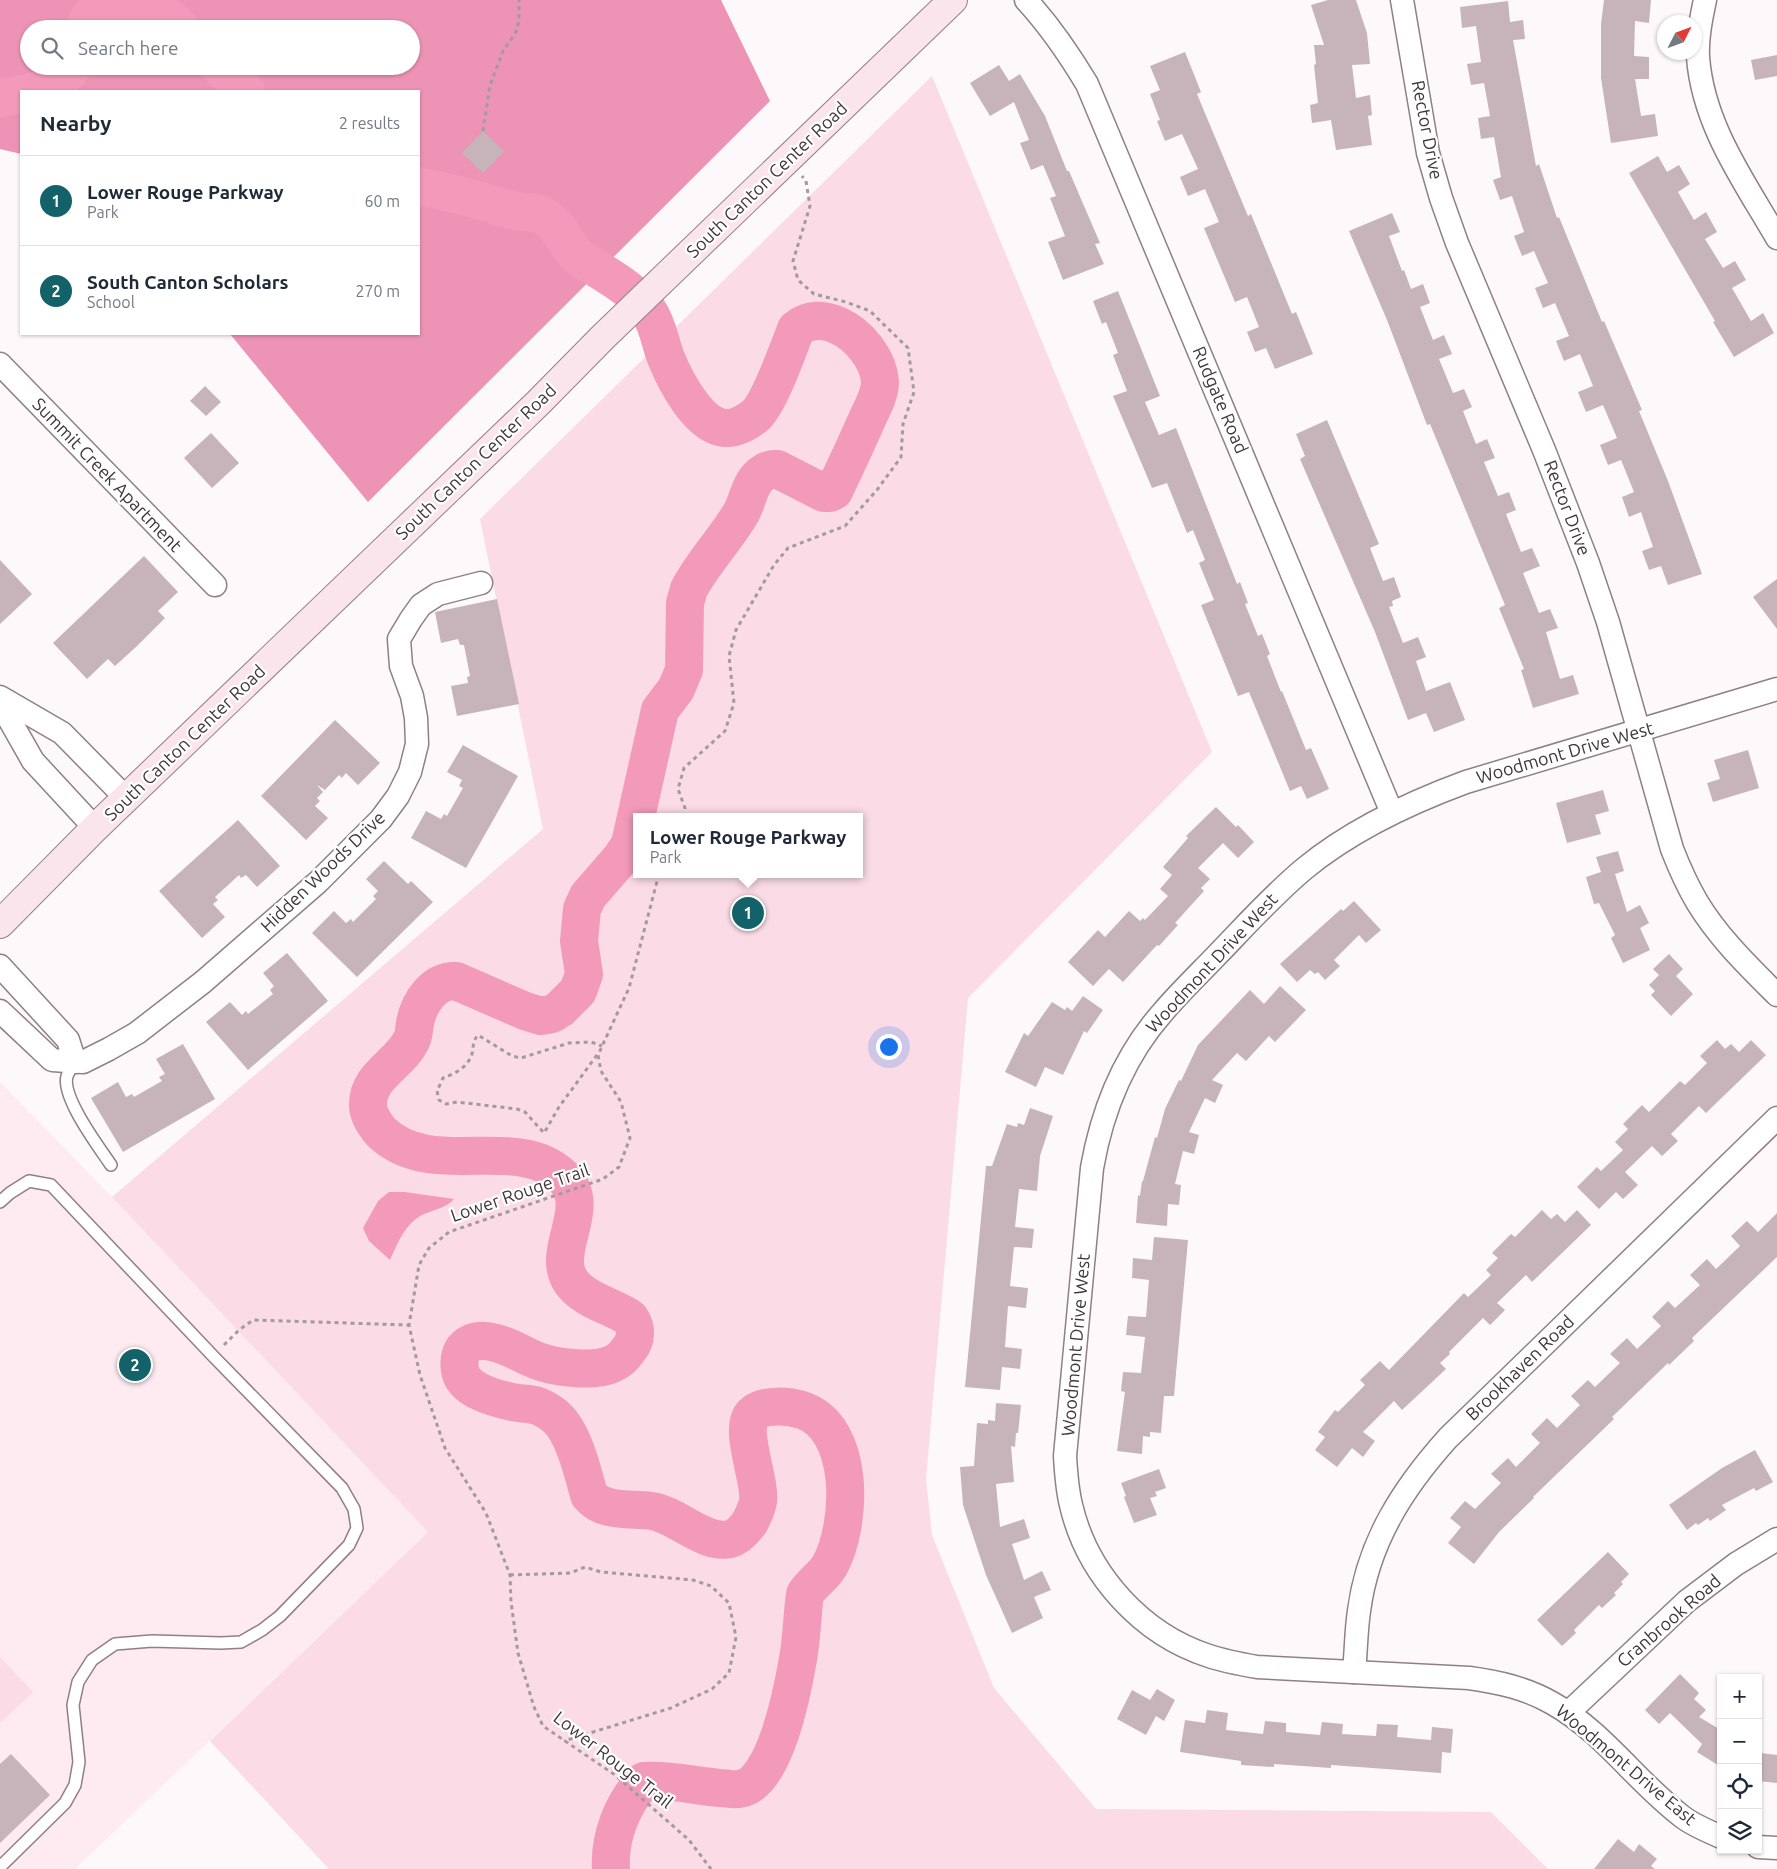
<!DOCTYPE html>
<html lang="en">
<head>
<meta charset="utf-8">
<style>
  body { margin:0; font-family:Ubuntu,sans-serif; background:#f2f2f3; color:#1f2937 }
  .controls { position:absolute; right:15px; bottom:15px; display:grid; overflow:hidden; border-radius:0px; box-shadow:0 1px 4px #0004 }
  .controls button { width:45px; height:45px; display:grid; place-items:center; padding:0; border:0; border-bottom:1px solid #e0e1e3; background:#fff; color:#1f2937; font:25px sans-serif }
  .compass { position:absolute; left:1657px; top:15px; width:45px; height:45px; border-radius:50%; background:#fff; box-shadow:0 1px 4px #0004; rotate:48deg }
  .you { position:absolute; left:888px; top:1046px; width:18px; height:18px; margin:-12px; border:4px solid #fff; border-radius:50%; background:#1a73e8; box-shadow:0 0 0 8px #1a73e833 }
  .badge { display:grid; place-items:center; width:32px; height:32px; border-radius:50%; background:#13626a; color:#fff; font-size:16px; font-weight:700 }
  .pin { position:absolute; translate:-50% -50%; border:2px solid #fff; box-shadow:0 1px 5px #0006 }
  .popup { position:absolute; left:633px; top:813px; width:230px; height:65px; box-sizing:border-box; display:grid; place-content:center; border-radius:0px; background:#fff; filter:drop-shadow(0 1px 4px #0005); font-size:16px; white-space:nowrap; color:#747a83 }
  .popup b { font-size:19px; color:#1f2937 }
  .popup::after { content:''; position:absolute; left:50%; top:100%; margin-left:-10px; border:10px solid transparent; border-top-color:#fff }
  .list { margin:0; padding:0; list-style:none }
  h2 { display:flex; justify-content:space-between; align-items:center; height:65px; margin:0; padding:0 20px; font-size:21px }
  h2 small { font-size:16px; font-weight:400; color:#747a83 }
  .list li { display:grid; grid-template-columns:32px 1fr auto; gap:15px; align-items:center; box-sizing:border-box; height:90px; padding:0 20px; border-top:1px solid #e0e1e3 }
  .list b { display:block; font-size:19px; white-space:nowrap }
  .list p { margin:0; font-size:16px; white-space:nowrap; color:#747a83 }
  .list em { font-size:16px; font-style:normal; color:#747a83 }
  .icon { flex:none; width:28px; height:28px; fill:none; stroke:currentColor; stroke-width:2; stroke-linecap:round; stroke-linejoin:round }
  .map { position:relative; flex:none; width:1777px; height:1869px; overflow:hidden }
  .search { position:absolute; background:#fff; box-shadow:0 1px 4px #0004; left:20px; top:20px; width:400px; height:55px; display:flex; align-items:center; gap:12px; box-sizing:border-box; padding:0 18px; border-radius:28px; color:#747a83; font-size:19px }
  .panel { position:absolute; background:#fff; box-shadow:0 1px 4px #0004; left:20px; top:90px; width:400px; height:245px; border-radius:0px }
  .map>svg:first-child { display:block }
  .built { fill:#fdebf1 }
  .green { fill:#fbdbe6; fill-rule:evenodd }
  .forest { fill:#ed94b6; fill-rule:evenodd }
  .water { fill:#f39abb }
  .lines { fill:none; stroke-linecap:round; stroke-linejoin:round }
  .river { stroke:#f39abb; stroke-width:38 }
  .building { fill:#c7b4ba }
  .service-casing { stroke:#917f85; stroke-width:14 }
  .minor-casing { stroke:#917f85; stroke-width:25 }
  .secondary-casing { stroke:#917f85; stroke-width:30 }
  .path { stroke:#a19b9d; stroke-width:3; stroke-dasharray:4 4; stroke-linecap:butt }
  .service { stroke:#fff; stroke-width:11 }
  .minor { stroke:#fff; stroke-width:22 }
  .secondary { stroke:#fbe5ed; stroke-width:28 }
  .labels { text-anchor:middle; stroke-width:4.5; stroke-linejoin:round; paint-order:stroke }
  .street-label { font-size:18px; fill:#3f373a; stroke:#fff }
</style>
</head>
<body>
<div class="map">
<svg width="1777" height="1869" viewBox="0 0 1777 1869">
  <rect width="100%" height="100%" fill="#fdf9fa"/>
  <!-- built -->
  <polygon class="built" points="0,1082 112,1197 428,1532 75,1869 0,1869"/>
  <!-- green -->
  <g class="green">
    <path d="M932,76L1212,752L968,998L926,1479L932,1535L994,1688L1096,1809L1491,1812L1548,1869H329L210,1741L428,1532L112,1197L543,829L480,519ZM637,817H859V874H637Z"/>
    <polygon points="0,1657 33,1692 0,1723"/>
  </g>
  <!-- forest -->
  <path class="forest" d="M0,0H721L770,101L368,502L230,334H419V91H21V154L0,149ZM29,29H411V66H29Z"/>
  <!-- water -->
  <path class="water" d="M389,1192H405L454,1199C447,1208 432,1210 422,1215C404,1225 398,1243 390,1260L369,1241L363,1228L378,1201Z"/>
  <g class="lines">
    <!-- river -->
    <g class="river">
      <path d="M84,29C91,8 106,1 126,1C134,1 143,1 150,5C162,11 172,19 181,29"/>
      <polyline points="219,66 246,91"/>
      <path d="M33,91C50,87 63,81 73,66"/>
      <polyline points="0,98 21,94"/>
      <path d="M419,186C440,191 461,195 482,201C493,204 503,208 514,211C526,213 536,210 547,218C562,228 565,245 578,256C602,274 632,286 649,312C658,325 660,343 666,358C675,380 698,426 725,428C735,429 748,422 756,415C770,401 788,350 796,329C809,318 824,319 839,326C859,335 879,360 880,382C880,393 874,405 869,415C858,440 846,466 834,491L830,493H824L777,469C768,468 760,474 755,481C748,491 747,503 741,513C726,539 703,562 689,589L685,603L684,670L676,689L660,710L630,844L621,858L588,896L582,909L579,941L584,974L578,991L560,1009L552,1014L541,1016L525,1011L456,981C434,980 419,1002 415,1023C414,1028 414,1036 411,1041C400,1064 367,1076 368,1105C368,1114 375,1125 381,1132C432,1181 515,1132 562,1176C596,1207 548,1251 572,1283C586,1301 612,1306 630,1318C637,1328 637,1339 629,1349C625,1355 620,1361 612,1364C595,1372 559,1368 541,1362C526,1357 512,1347 496,1343C474,1337 456,1344 460,1370C463,1390 494,1398 512,1402C520,1404 529,1403 538,1406C545,1409 552,1413 557,1418C574,1434 583,1473 589,1495C603,1513 631,1508 652,1511C677,1515 705,1545 730,1539C738,1537 745,1529 750,1522C753,1516 757,1508 758,1501C761,1480 737,1426 754,1413C765,1404 789,1406 802,1410C856,1428 852,1524 830,1565C824,1576 812,1583 805,1594C802,1615 802,1637 798,1659C793,1688 775,1786 739,1789C733,1790 726,1788 720,1788C695,1786 669,1779 644,1781C622,1803 609,1838 611,1869"/>
    </g>
  </g>
  <!-- building -->
  <g class="building">
    <polygon points="1328,0 1356,0 1367,33 1370,64 1352,65 1356,98 1370,95 1372,115 1368,116 1372,145 1336,150 1331,120 1312,123 1310,105 1318,103 1314,65 1316,64 1314,45 1324,45 1311,5"/>
    <polygon points="1604,0 1651,0 1649,23 1635,21 1634,56 1649,57 1649,79 1635,79 1641,116 1655,114 1658,136 1611,143 1601,78 1601,24"/>
    <polygon points="1508,1 1510,22 1523,20 1525,39 1513,40 1536,166 1539,164 1557,218 1559,217 1602,322 1604,321 1642,410 1639,411 1668,481 1702,574 1668,585 1661,566 1649,570 1642,551 1653,547 1641,512 1629,517 1622,497 1634,492 1621,460 1608,465 1600,445 1617,438 1603,405 1586,412 1578,392 1593,386 1580,354 1564,361 1556,341 1569,336 1555,303 1543,308 1535,288 1548,283 1534,251 1522,256 1514,236 1524,232 1512,196 1500,200 1493,180 1501,177 1494,137 1481,139 1478,118 1490,116 1484,83 1471,85 1467,64 1481,62 1476,26 1462,28 1460,7"/>
    <polygon points="1185,52 1201,92 1197,94 1248,216 1251,214 1292,314 1296,312 1313,354 1275,369 1266,348 1255,352 1247,332 1259,327 1247,297 1235,302 1204,228 1219,222 1205,189 1188,196 1180,177 1198,169 1182,134 1165,141 1157,121 1160,120 1150,94 1160,90 1150,66"/>
    <polygon points="1777,55 1777,76 1755,80 1751,60"/>
    <polygon points="999,65 1009,81 1020,74 1045,116 1067,171 1069,171 1100,243 1095,244 1104,264 1063,280 1048,242 1065,236 1050,198 1056,196 1043,165 1031,170 1020,143 1029,140 1014,102 990,116 970,83"/>
    <polygon points="483,131 504,151 483,173 462,153"/>
    <polygon points="1658,156 1667,172 1679,165 1690,184 1678,192 1694,220 1706,212 1717,232 1705,239 1723,268 1735,261 1746,280 1732,288 1751,321 1763,313 1774,333 1734,357 1713,322 1715,321 1629,173"/>
    <polygon points="1392,213 1400,232 1389,236 1402,271 1404,270 1411,289 1423,284 1430,303 1420,307 1433,340 1444,335 1452,354 1439,359 1453,393 1464,389 1472,407 1463,411 1476,444 1487,439 1495,458 1484,462 1498,496 1509,492 1516,510 1506,514 1521,552 1532,548 1540,566 1523,573 1539,613 1550,609 1558,628 1546,632 1560,679 1573,675 1579,694 1533,708 1521,670 1524,669 1499,608 1505,605 1430,424 1427,425 1387,320 1349,231"/>
    <polygon points="1118,291 1160,396 1145,402 1159,435 1176,428 1237,584 1240,582 1248,603 1245,604 1258,636 1262,634 1270,654 1267,656 1281,692 1282,691 1306,750 1311,748 1329,789 1307,799 1301,786 1290,791 1249,692 1238,696 1201,605 1214,600 1199,563 1205,560 1193,530 1187,533 1167,483 1152,488 1113,396 1127,391 1113,355 1118,353 1106,322 1102,324 1093,301"/>
    <polygon points="205,386 221,402 206,416 190,401"/>
    <polygon points="1327,420 1379,544 1370,548 1383,581 1394,577 1401,597 1392,601 1393,606 1389,607 1403,643 1418,637 1426,657 1416,661 1426,691 1450,682 1465,720 1434,732 1426,713 1408,720 1375,632 1300,459 1305,456 1296,434"/>
    <polygon points="211,433 239,463 212,488 184,458"/>
    <polygon points="144,556 178,592 158,611 165,618 137,646 115,666 108,659 87,679 53,643"/>
    <polygon points="0,560 32,594 0,624"/>
    <polygon points="1777,579 1777,629 1753,597"/>
    <polygon points="497,599 519,704 457,716 451,686 468,683 467,677 470,676 464,645 460,645 458,639 441,643 435,612"/>
    <polygon points="335,720 380,763 358,785 346,773 342,778 339,775 325,790 317,785 323,792 317,798 320,801 315,806 328,818 306,840 261,796"/>
    <polygon points="463,745 518,776 466,868 411,838 426,811 441,819 444,814 447,816 463,788 459,786 462,780 447,772"/>
    <polygon points="1748,750 1759,788 1713,802 1707,783 1720,779 1714,760"/>
    <polygon points="1603,790 1609,811 1595,815 1601,834 1567,843 1556,803"/>
    <polygon points="1216,807 1236,827 1238,825 1254,842 1238,858 1223,843 1198,868 1210,879 1201,888 1204,891 1175,923 1178,925 1159,946 1157,945 1123,982 1109,969 1093,986 1068,962 1098,930 1105,937 1129,911 1140,921 1143,918 1145,920 1168,896 1160,889 1172,875 1163,867 1188,838 1186,836"/>
    <polygon points="238,820 280,866 257,887 246,875 241,878 239,875 215,897 218,900 213,904 225,917 202,938 159,891"/>
    <polygon points="1618,851 1624,871 1615,874 1627,912 1640,905 1649,923 1640,928 1650,950 1623,963 1611,938 1615,935 1599,903 1594,904 1586,877 1601,872 1596,857"/>
    <polygon points="384,861 408,884 411,881 433,902 357,977 312,933 334,911 346,923 351,919 353,922 376,899 373,896 378,891 366,879"/>
    <polygon points="1354,901 1381,930 1366,943 1359,935 1334,960 1340,966 1325,980 1318,972 1315,974 1310,970 1297,982 1280,964 1341,909 1343,911"/>
    <polygon points="287,953 328,1001 248,1070 206,1022 230,1002 242,1015 246,1011 248,1014 273,994 270,990 274,986 263,973"/>
    <polygon points="1669,954 1683,969 1676,976 1693,994 1671,1016 1651,995 1655,991 1649,985 1659,975 1653,969"/>
    <polygon points="1280,986 1306,1010 1275,1042 1269,1036 1246,1061 1237,1053 1212,1080 1223,1085 1215,1103 1205,1098 1189,1132 1199,1135 1194,1154 1183,1151 1175,1184 1181,1185 1179,1205 1168,1204 1167,1226 1136,1223 1138,1195 1140,1196 1142,1181 1143,1181 1155,1137 1157,1138 1165,1109 1179,1080 1181,1081 1198,1045 1250,990 1264,1004"/>
    <polygon points="1083,996 1103,1010 1087,1033 1084,1031 1063,1075 1045,1067 1036,1087 1005,1072 1024,1033 1028,1036 1052,1002 1065,1010 1067,1007 1072,1011"/>
    <polygon points="1717,1040 1725,1049 1731,1044 1739,1052 1751,1040 1766,1055 1706,1113 1699,1106 1671,1134 1678,1141 1662,1156 1652,1146 1625,1172 1638,1185 1623,1199 1616,1192 1599,1209 1577,1187 1597,1167 1601,1171 1623,1150 1615,1142 1628,1129 1623,1124 1642,1105 1649,1112 1680,1081 1685,1085 1707,1063 1700,1056"/>
    <polygon points="183,1044 215,1099 123,1152 91,1098 118,1082 126,1097 132,1094 134,1097 162,1081 159,1077 165,1074 156,1059"/>
    <polygon points="1030,1108 1053,1116 1040,1156 1037,1191 1019,1189 1015,1227 1034,1229 1032,1248 1014,1247 1010,1286 1028,1288 1026,1308 1008,1306 1005,1347 1022,1349 1020,1369 1002,1367 1000,1390 965,1387 986,1166 992,1166 1007,1124 1017,1127 1018,1123 1024,1125"/>
    <polygon points="1542,1210 1551,1219 1557,1214 1565,1222 1577,1210 1591,1225 1532,1282 1526,1275 1497,1303 1505,1310 1490,1325 1483,1318 1449,1352 1450,1354 1440,1363 1446,1369 1402,1410 1394,1401 1363,1432 1375,1441 1363,1457 1352,1448 1337,1467 1315,1450 1325,1437 1318,1432 1335,1410 1338,1412 1365,1385 1360,1380 1380,1361 1389,1370 1464,1293 1468,1297 1491,1275 1486,1270 1498,1258 1492,1253 1511,1234 1515,1237"/>
    <polygon points="1777,1213 1777,1257 1692,1338 1694,1341 1669,1365 1668,1363 1612,1417 1614,1419 1533,1497 1534,1498 1499,1532 1474,1564 1448,1543 1461,1527 1450,1518 1465,1501 1475,1509 1501,1483 1491,1474 1508,1458 1516,1467 1540,1443 1531,1434 1547,1418 1557,1428 1580,1405 1571,1396 1588,1380 1595,1387 1620,1363 1610,1354 1627,1338 1637,1349 1661,1326 1652,1317 1668,1301 1675,1308 1700,1285 1690,1275 1707,1259 1716,1269 1740,1246 1731,1236 1747,1221 1758,1232"/>
    <polygon points="1154,1237 1188,1240 1174,1396 1164,1396 1161,1433 1150,1432 1150,1437 1143,1436 1142,1454 1117,1451 1125,1392 1121,1391 1123,1372 1141,1373 1145,1337 1126,1335 1128,1316 1146,1317 1149,1280 1132,1278 1133,1258 1152,1260"/>
    <polygon points="996,1403 1021,1405 1018,1433 1016,1433 1015,1447 1011,1446 1014,1482 996,1484 1000,1527 1024,1519 1030,1538 1012,1544 1024,1580 1042,1571 1051,1590 1034,1597 1043,1618 1012,1633 986,1575 963,1505 960,1467 974,1466 977,1423 988,1424 988,1420 995,1421"/>
    <polygon points="1755,1450 1773,1482 1756,1491 1754,1488 1722,1505 1726,1510 1710,1521 1708,1518 1698,1525 1696,1523 1687,1530 1669,1505 1722,1468"/>
    <polygon points="1159,1469 1166,1488 1155,1492 1157,1496 1150,1498 1157,1515 1134,1523 1124,1497 1126,1496 1121,1483"/>
    <polygon points="1608,1552 1629,1574 1621,1582 1623,1584 1614,1593 1616,1595 1602,1608 1599,1605 1574,1630 1576,1633 1562,1646 1537,1620"/>
    <polygon points="1680,1674 1699,1693 1694,1699 1706,1710 1699,1717 1721,1730 1721,1767 1697,1752 1702,1744 1670,1713 1659,1724 1645,1710"/>
    <polygon points="1157,1689 1175,1700 1164,1721 1156,1716 1146,1735 1117,1719 1132,1690 1150,1700"/>
    <polygon points="1207,1710 1228,1713 1226,1730 1263,1734 1265,1721 1286,1723 1286,1732 1320,1735 1322,1722 1343,1724 1342,1734 1376,1736 1377,1724 1398,1725 1397,1737 1431,1740 1432,1727 1453,1729 1451,1753 1442,1752 1441,1773 1331,1765 1331,1768 1274,1764 1274,1767 1241,1765 1241,1761 1180,1752 1185,1720 1205,1723"/>
    <polygon points="1761,1753 1777,1755 1777,1783 1758,1781"/>
    <polygon points="11,1754 50,1795 0,1843 0,1764"/>
    <polygon points="1618,1839 1634,1852 1639,1844 1657,1859 1651,1866 1655,1869 1594,1869"/>
  </g>
  <g class="lines">
    <!-- service casing -->
    <g class="service-casing">
      <g id="service">
        <path d="M75,1062C73,1066 69,1071 67,1076C61,1097 99,1147 111,1165"/>
        <polyline points="0,1202 10,1193 29,1181 51,1185 213,1356 342,1488 354,1509 357,1528 349,1545 280,1616 262,1630 241,1642 221,1643 152,1641 115,1644 92,1660 78,1682 73,1705 79,1762 75,1785 65,1803 0,1867"/>
      </g>
    </g>
    <!-- minor casing -->
    <g class="minor-casing">
      <g id="minor">
        <path d="M1026,0C1050,26 1069,54 1087,84L1392,813"/>
        <path d="M1402,0L1428,153L1441,198L1457,243L1544,450L1588,563L1608,622L1672,849C1679,867 1687,885 1697,902C1718,937 1748,966 1777,995"/>
        <path d="M1705,0C1701,19 1697,38 1698,57C1703,125 1744,181 1777,238"/>
        <polyline points="0,364 215,585"/>
        <polyline points="0,697 62,733 127,799"/>
        <polyline points="0,703 33,761 95,828"/>
        <polyline points="0,966 68,1040 75,1062"/>
        <polyline points="0,1011 52,1060 83,1062 109,1049 137,1033 203,982 318,882 381,819 398,796 410,772 417,744 416,718 412,696 401,666 399,639 411,619 421,605 438,594 481,583"/>
        <path d="M1354,1672C1356,1652 1356,1631 1359,1611C1368,1542 1403,1488 1448,1438L1777,1118"/>
        <polyline points="1568,1713 1687,1601 1736,1564 1777,1539"/>
        <path d="M1721,1837C1708,1831 1695,1826 1684,1818C1637,1783 1604,1732 1552,1703C1526,1688 1498,1682 1469,1678L1257,1667C1240,1664 1224,1661 1209,1656C1141,1634 1087,1574 1071,1505C1067,1489 1066,1473 1065,1456L1092,1168C1102,1111 1124,1056 1163,1012C1180,992 1200,973 1218,954C1246,925 1273,895 1304,869C1351,830 1409,803 1466,782L1777,689"/>
        <polyline points="1758,1847 1777,1848"/>
      </g>
    </g>
    <!-- secondary casing -->
    <g class="secondary-casing">
      <polyline id="secondary" points="0,924 95,828 538,403 603,337 953,0"/>
    </g>
    <!-- path -->
    <g class="path">
      <polyline points="483,131 490,85 503,51 515,34 519,21 519,0"/>
      <polyline points="685,817 685,808 678,789 684,768 725,731 734,703 729,656 736,630 774,565 788,548 845,526 877,490 901,457 903,424 914,392 908,348 870,311 846,302 814,294 798,280 793,261 810,206 806,181 802,176"/>
      <polyline points="659,874 629,988 598,1055 601,1071 621,1102 630,1138 619,1167 603,1179 449,1232 429,1248 419,1265 409,1325 420,1375 445,1448 486,1513 510,1575 511,1602 518,1653 534,1707 543,1726 615,1775 689,1840 711,1869"/>
      <path d="M597,1055L559,1107L544,1133L525,1112L517,1109L457,1102L446,1104L439,1100L437,1091L443,1078C455,1074 468,1067 472,1054C474,1046 472,1042 478,1035L512,1056L521,1058L569,1043L591,1042L602,1046"/>
      <polyline points="224,1345 239,1330 253,1320 409,1325"/>
      <polyline points="510,1575 570,1573 585,1567 601,1572 693,1580 711,1586 729,1603 736,1637 729,1673 712,1689 671,1708 564,1741"/>
    </g>
    <!-- service -->
    <use href="#service" class="service"/>
    <!-- minor -->
    <use href="#minor" class="minor"/>
    <!-- secondary -->
    <use href="#secondary" class="secondary"/>
  </g>
  <g class="labels">
    <!-- street labels -->
    <g class="street-label">
      <text transform="translate(1427 130) rotate(79)" y="6">Rector Drive</text>
      <text transform="translate(767 180) rotate(-44)" y="6">South Canton Center Road</text>
      <text transform="translate(1220 400) rotate(67)" y="6">Rudgate Road</text>
      <text transform="translate(476 462) rotate(-44)" y="6">South Canton Center Road</text>
      <text transform="translate(107 475) rotate(46)" y="6">Summit Creek Apartment</text>
      <text transform="translate(1567 508) rotate(69)" y="6">Rector Drive</text>
      <text transform="translate(185 743) rotate(-44)" y="6">South Canton Center Road</text>
      <text transform="translate(1565 753) rotate(-16)" y="6">Woodmont Drive West</text>
      <text transform="translate(323 872) rotate(-44)" y="6">Hidden Woods Drive</text>
      <text transform="translate(1212 963) rotate(-47)" y="6">Woodmont Drive West</text>
      <text transform="translate(520 1193) rotate(-19)" y="6">Lower Rouge Trail</text>
      <text transform="translate(1076 1345) rotate(-85)" y="6">Woodmont Drive West</text>
      <text transform="translate(1520 1368) rotate(-44)" y="6">Brookhaven Road</text>
      <text transform="translate(1669 1621) rotate(-41)" y="6">Cranbrook Road</text>
      <text transform="translate(613 1760) rotate(38)" y="6">Lower Rouge Trail</text>
      <text transform="translate(1626 1765) rotate(40)" y="6">Woodmont Drive East</text>
    </g>
  </g>
</svg>
<div class="controls">
<button>+</button>
<button>−</button>
<button><svg class="icon" aria-label="locate" viewBox="0 0 24 24"><circle cx="12" cy="12" r="6"/><path d="M12 2v4M12 18v4M2 12h4M18 12h4"/></svg></button>
<button><svg class="icon" aria-label="layers" viewBox="0 0 24 24"><path d="M12 4l9 5-9 5-9-5zM3 14l9 5 9-5"/></svg></button>
</div>
<svg class="compass" viewBox="-18 -18 36 36"><path d="M0-13l5 13h-10z" fill="#e53935"/><path d="M0 13l5-13h-10z" fill="#747a83"/></svg>
<div class="you"></div>
<div class="pin badge" style="left:748px;top:913px">1</div>
<div class="popup"><b>Lower Rouge Parkway</b>Park</div>
<div class="pin badge" style="left:135px;top:1365px">2</div>
<div class="search"><svg class="icon" aria-label="search" viewBox="0 0 24 24"><circle cx="10" cy="10" r="6"/><path d="M15 15l6 6"/></svg>Search here</div>
<section class="panel">
<h2>Nearby<small>2 results</small></h2>
<ul class="list">
<li><span class="badge">1</span><div><b>Lower Rouge Parkway</b><p>Park</p></div><em>60 m</em></li>
<li><span class="badge">2</span><div><b>South Canton Scholars</b><p>School</p></div><em>270 m</em></li>
</ul>
</section>
</div>
</body>
</html>
